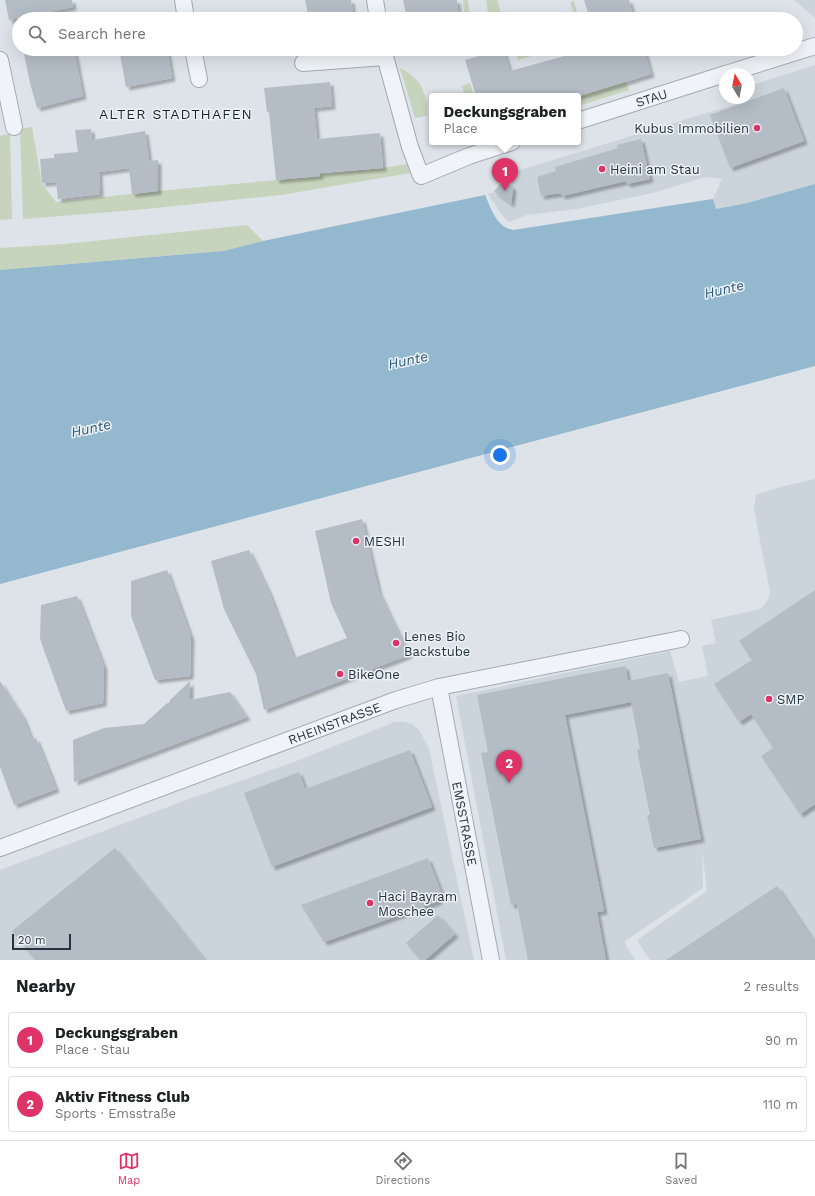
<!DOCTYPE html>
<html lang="en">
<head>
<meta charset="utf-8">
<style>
  body { margin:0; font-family:"Work Sans",sans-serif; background:#f6f6f6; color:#202124 }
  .compass { position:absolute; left:719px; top:68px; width:36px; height:36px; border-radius:50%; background:#fff; box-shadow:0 4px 16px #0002; rotate:350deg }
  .scale { position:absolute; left:12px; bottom:10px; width:59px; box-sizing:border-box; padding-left:4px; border:2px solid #253341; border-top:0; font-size:11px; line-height:14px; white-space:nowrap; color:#253341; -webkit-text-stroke:3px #edf2f6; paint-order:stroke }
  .you { position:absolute; left:500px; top:455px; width:14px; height:14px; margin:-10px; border:3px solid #fff; border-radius:50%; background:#1a73e8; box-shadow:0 0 0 6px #1a73e833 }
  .badge { display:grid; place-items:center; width:26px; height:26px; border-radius:50%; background:#d36; color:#fff; font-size:13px; font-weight:700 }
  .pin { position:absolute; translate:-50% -33px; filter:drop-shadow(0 1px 2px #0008) }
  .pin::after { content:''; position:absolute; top:21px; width:14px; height:12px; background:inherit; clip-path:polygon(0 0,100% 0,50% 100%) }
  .popup { position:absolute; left:429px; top:93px; width:152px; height:52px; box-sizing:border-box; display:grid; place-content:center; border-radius:4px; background:#fff; filter:drop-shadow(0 1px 3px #0005); font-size:13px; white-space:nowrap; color:#757577 }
  .popup b { font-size:15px; color:#202124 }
  .popup::after { content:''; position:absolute; left:50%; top:100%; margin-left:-8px; border:8px solid transparent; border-top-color:#fff }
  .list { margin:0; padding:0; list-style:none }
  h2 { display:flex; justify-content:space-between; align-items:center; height:52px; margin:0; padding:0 16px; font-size:17px }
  h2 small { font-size:13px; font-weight:400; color:#757577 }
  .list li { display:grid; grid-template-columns:26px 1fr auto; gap:12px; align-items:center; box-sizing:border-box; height:56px; margin:0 8px 8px; padding:0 8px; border:1px solid #e0e0e0; border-radius:4px }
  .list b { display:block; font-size:15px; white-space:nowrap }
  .list p { margin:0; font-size:13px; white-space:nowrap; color:#757577 }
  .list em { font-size:13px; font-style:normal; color:#757577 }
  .icon { flex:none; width:22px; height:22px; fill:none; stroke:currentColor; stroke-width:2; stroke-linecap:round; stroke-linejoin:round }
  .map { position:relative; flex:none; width:815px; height:960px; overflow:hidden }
  .search { position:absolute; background:#fff; box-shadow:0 4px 16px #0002; left:12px; right:12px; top:12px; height:44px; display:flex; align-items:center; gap:10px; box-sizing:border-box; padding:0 14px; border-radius:22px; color:#757577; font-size:15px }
  .sheet { height:180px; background:#fff }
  nav { display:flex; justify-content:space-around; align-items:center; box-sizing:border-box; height:56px; border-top:1px solid #e0e0e0; background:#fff; font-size:11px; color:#757577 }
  nav a { display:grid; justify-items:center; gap:2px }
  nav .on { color:#d36 }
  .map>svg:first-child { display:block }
  .built { fill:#cbd3db }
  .green { fill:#c6d4bd }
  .water { fill:#94b8cd }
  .building { fill:#b4bdc6; filter:url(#shadow) }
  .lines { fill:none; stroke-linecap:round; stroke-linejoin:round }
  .street-casing { stroke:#a2abb3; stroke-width:18 }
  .street { stroke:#f0f3f7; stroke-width:16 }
  .poi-dot { fill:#d36; stroke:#edf2f6; stroke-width:1.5 }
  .labels { text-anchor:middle; stroke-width:3; stroke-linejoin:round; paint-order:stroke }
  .street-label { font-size:13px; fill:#253341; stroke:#edf2f6 }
  .poi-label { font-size:13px; fill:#253341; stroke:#edf2f6; text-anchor:start }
  .neighbourhood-label { font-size:14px; letter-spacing:1px; fill:#172431; stroke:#edf2f6 }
  .water-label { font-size:14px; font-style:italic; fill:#2b5979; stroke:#edf2f6 }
</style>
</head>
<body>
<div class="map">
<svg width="815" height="960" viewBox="0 0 815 960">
  <defs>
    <filter id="shadow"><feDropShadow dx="3.5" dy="3.5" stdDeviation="1" flood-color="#0004"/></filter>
  </defs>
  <rect width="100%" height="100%" fill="#dde3e9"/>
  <!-- built -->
  <g class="built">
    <polygon points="794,0 815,0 815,18"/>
    <polygon points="815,65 815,184 747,203 715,209 713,199 722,179 705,177 653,193 576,209 527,215 509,222 501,214 488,194 495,192 498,185 503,182 503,177 504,175 736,104 739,98 749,98 749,86"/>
    <polygon points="815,479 815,960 650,960 637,940 707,891 702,850 703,888 625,941 626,946 635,960 506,960 456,696 670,651 679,682 708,676 702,646 716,643 711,620 761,609 767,601 770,592 754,509 756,495 780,487"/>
    <polygon points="395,722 404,722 412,724 419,730 429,749 474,960 0,960 0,870 189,799 294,762"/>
  </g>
  <!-- green -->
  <g class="green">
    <polygon points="463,0 468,0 470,19 465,19"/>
    <polygon points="486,0 497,0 502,16 489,19"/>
    <polygon points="574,1 579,19 576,19 570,2"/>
    <polygon points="515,49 555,49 518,60"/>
    <path d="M400,68C421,78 428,94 427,116L415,118Z"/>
    <polygon points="626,81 629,90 578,106 578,96"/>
    <polygon points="470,83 474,96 465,96 462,86"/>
    <polygon points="32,127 42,184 56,202 158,191 320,176 320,174 383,168 408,164 410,173 281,195 136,210 23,219 20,129"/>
    <polygon points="10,133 12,219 0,220 0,136"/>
    <polygon points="247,225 263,241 223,251 0,270 0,248 65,244"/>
  </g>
  <!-- water -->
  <path class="water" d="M815,184V366L0,584V270L223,251L263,241L485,195C491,208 496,227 513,230L713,199L716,209L747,203Z"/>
  <!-- building -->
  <g class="building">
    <polygon points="5,0 72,0 73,7 9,20"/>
    <polygon points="305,0 351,0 354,19 309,19"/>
    <polygon points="403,0 457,0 459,19 407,19"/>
    <polygon points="584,0 629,0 634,19 590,19"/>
    <polygon points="52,49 74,49 83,96 37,108 30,83 24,54"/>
    <polygon points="119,49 167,49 172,78 126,87"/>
    <polygon points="503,49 510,71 590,49 644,49 651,74 579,96 476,96 465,60"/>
    <polygon points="330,82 332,106 314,108 317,139 380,133 383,168 320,173 320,176 276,180 269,112 267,112 264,88"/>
    <polygon points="784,88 804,141 730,168 710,115"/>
    <polygon points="91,129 92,140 145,131 149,161 158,160 158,191 132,194 129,168 99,172 100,194 58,199 56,182 42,183 40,159 54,158 54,154 78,152 75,130"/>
    <polygon points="641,139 650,179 627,184 626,181 562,196 561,193 541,196 537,177 556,171 555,167 618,148 617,145"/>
    <polygon points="502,183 508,183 513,188 511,204 494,191"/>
    <polygon points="362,519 379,592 409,655 264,710 256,674 224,609 211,561 249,550 269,592 294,658 347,638 331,603 315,531"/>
    <polygon points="167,570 191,637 190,676 155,680 131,616 131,581"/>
    <polygon points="815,590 815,804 800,814 761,756 773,748 751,714 739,722 714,684 752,660 739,641"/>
    <polygon points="77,596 104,667 103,703 66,711 40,639 41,605"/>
    <polygon points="625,666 628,681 668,673 701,839 654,848 647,815 650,815 637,750 640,749 631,702 565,715 604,911 597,912 606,960 528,960 517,904 511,905 481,753 488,752 477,695"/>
    <polygon points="0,681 23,717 32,740 36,738 56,789 14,805 0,767"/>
    <polygon points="190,681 190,700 230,692 247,717 74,782 73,740 104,728 144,724 166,704 170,702 170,700"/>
    <polygon points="410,750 432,807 272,867 244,793 299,772 305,789"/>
    <polygon points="115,848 169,915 205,960 35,960 12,931"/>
    <polygon points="428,858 441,892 437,894 439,901 324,942 301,905"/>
    <polygon points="777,886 815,943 815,960 666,960"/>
    <polygon points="438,915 455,934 425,960 421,960 406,943"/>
  </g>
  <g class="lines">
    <!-- street casing -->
    <g class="street-casing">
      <g id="street">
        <polyline points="183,0 186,19"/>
        <polyline points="375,0 378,19"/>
        <polyline points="193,49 199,79"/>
        <polyline points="383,49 410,147 421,176 469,156 512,142"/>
        <polyline points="0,60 14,127"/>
        <polyline points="303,63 384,57"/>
        <polyline points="726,74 815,46"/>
        <path id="s1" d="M578,121L725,74"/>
        <path id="s2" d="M439,687L491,960"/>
        <path id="s3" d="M0,848L396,700L439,687L681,639"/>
      </g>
    </g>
    <!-- street -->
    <use href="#street" class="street"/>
  </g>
  <!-- markers -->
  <g class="poi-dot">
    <circle cx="757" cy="128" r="4"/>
    <circle cx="602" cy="169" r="4"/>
    <circle cx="356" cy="541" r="4"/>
    <circle cx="396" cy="643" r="4"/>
    <circle cx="340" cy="674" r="4"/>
    <circle cx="769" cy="699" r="4"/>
    <circle cx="370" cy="903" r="4"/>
  </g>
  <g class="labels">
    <!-- street labels -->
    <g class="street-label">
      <text dy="5" stroke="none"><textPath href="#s1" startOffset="77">STAU</textPath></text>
      <text dy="5" stroke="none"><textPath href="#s3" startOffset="357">RHEINSTRASSE</textPath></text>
      <text dy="5" stroke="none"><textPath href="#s2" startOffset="139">EMSSTRASSE</textPath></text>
    </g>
    <!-- poi labels -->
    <g class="poi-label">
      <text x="749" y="133" text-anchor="end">Kubus Immobilien</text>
      <text x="610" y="174">Heini am Stau</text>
      <text x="364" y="546">MESHI</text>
      <text x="404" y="641">Lenes Bio<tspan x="404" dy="15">Backstube</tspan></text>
      <text x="348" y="679">BikeOne</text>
      <text x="777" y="704">SMP</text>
      <text x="378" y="901">Haci Bayram<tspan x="378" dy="15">Moschee</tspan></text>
    </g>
    <!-- neighbourhood labels -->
    <g class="neighbourhood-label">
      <text x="176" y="119">ALTER STADTHAFEN</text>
    </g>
    <!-- water labels -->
    <g class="water-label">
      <text transform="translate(724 289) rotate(-13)" y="5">Hunte</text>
      <text transform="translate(408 360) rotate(-12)" y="5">Hunte</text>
      <text transform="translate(91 428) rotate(-12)" y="5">Hunte</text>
    </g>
  </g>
</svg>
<svg class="compass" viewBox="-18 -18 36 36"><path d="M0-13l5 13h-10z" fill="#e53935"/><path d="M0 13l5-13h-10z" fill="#757577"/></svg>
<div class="scale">20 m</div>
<div class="you"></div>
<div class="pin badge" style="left:505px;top:191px">1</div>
<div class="popup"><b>Deckungsgraben</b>Place</div>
<div class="pin badge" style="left:509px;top:783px">2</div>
<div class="search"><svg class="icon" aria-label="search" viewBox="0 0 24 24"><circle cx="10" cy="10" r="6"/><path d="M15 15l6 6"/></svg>Search here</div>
</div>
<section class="sheet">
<h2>Nearby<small>2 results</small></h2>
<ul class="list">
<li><span class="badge">1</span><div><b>Deckungsgraben</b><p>Place · Stau</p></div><em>90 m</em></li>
<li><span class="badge">2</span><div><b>Aktiv Fitness Club</b><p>Sports · Emsstraße</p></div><em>110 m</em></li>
</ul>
</section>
<nav>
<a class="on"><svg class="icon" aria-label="map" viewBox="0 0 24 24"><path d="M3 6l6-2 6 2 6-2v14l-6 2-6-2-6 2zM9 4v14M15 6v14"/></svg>Map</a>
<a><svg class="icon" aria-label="directions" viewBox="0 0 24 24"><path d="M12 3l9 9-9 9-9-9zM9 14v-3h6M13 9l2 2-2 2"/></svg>Directions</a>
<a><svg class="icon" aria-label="saved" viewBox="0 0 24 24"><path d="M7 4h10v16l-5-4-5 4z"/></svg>Saved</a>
</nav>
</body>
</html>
